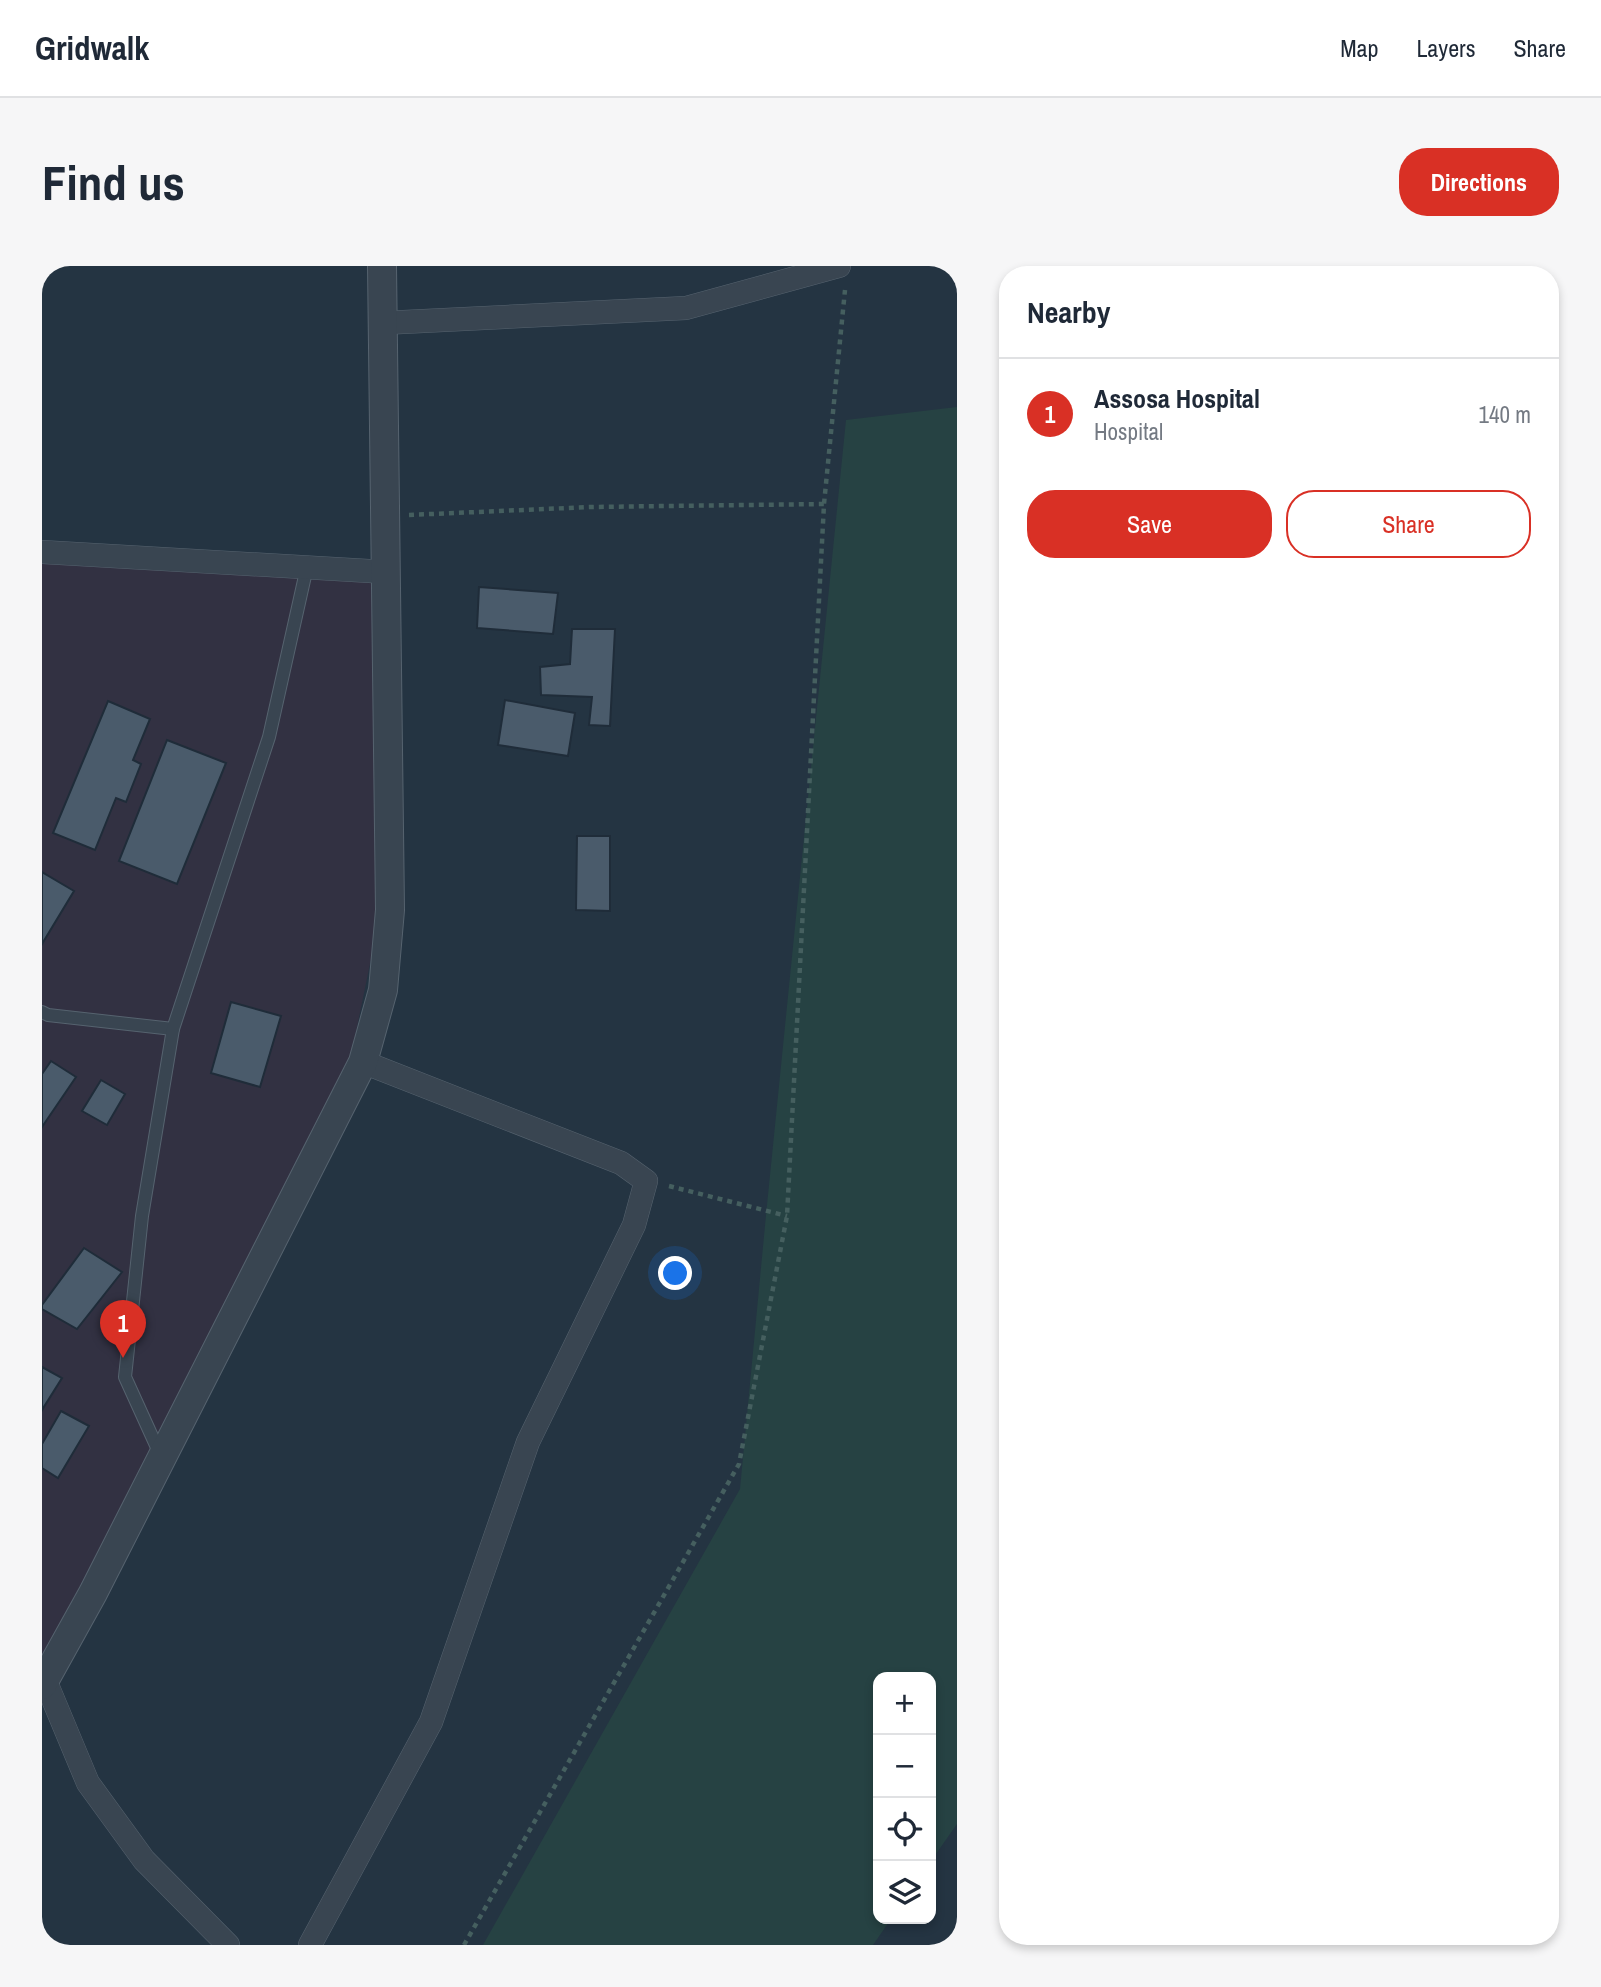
<!DOCTYPE html>
<html lang="en">
<head>
<meta charset="utf-8">
<style>
  body { margin:0; font-family:"Archivo Narrow",sans-serif; background:#f6f6f7; color:#1f2937 }
  .controls { position:absolute; right:21px; bottom:21px; display:grid; overflow:hidden; border-radius:14px; box-shadow:0 4px 10px #0003 }
  .controls button { width:63px; height:63px; display:grid; place-items:center; padding:0; border:0; border-bottom:2px solid #e0e1e3; background:#fff; color:#1f2937; font:35px sans-serif }
  .you { position:absolute; left:634px; top:1008px; width:24px; height:24px; margin:-18px; border:5px solid #fff; border-radius:50%; background:#1a73e8; box-shadow:0 0 0 10px #1a73e833 }
  .badge { display:grid; place-items:center; width:46px; height:46px; border-radius:50%; background:#d93025; color:#fff; font-size:23px; font-weight:700 }
  .pin { position:absolute; translate:-50% -58px; filter:drop-shadow(0 2px 4px #0008) }
  .pin::after { content:''; position:absolute; top:37px; width:24px; height:21px; background:inherit; clip-path:polygon(0 0,100% 0,50% 100%) }
  .list { margin:0; padding:0; list-style:none }
  h2 { display:flex; justify-content:space-between; align-items:center; height:91px; margin:0; padding:0 28px; font-size:30px }
  h2 small { font-size:23px; font-weight:400; color:#747a83 }
  .list li { display:grid; grid-template-columns:46px 1fr auto; gap:21px; align-items:center; box-sizing:border-box; height:112px; padding:0 28px; border-top:2px solid #e0e1e3 }
  .list b { display:block; font-size:26px; white-space:nowrap }
  .list p { margin:0; font-size:23px; white-space:nowrap; color:#747a83 }
  .list em { font-size:23px; font-style:normal; color:#747a83 }
  .actions { display:flex; gap:14px; padding:21px 28px }
  .actions a { flex:1; padding:16px 0; border:2px solid #d93025; border-radius:28px; text-align:center; font-size:24px; color:#d93025 }
  .actions .main { background:#d93025; color:#fff }
  .icon { flex:none; width:38px; height:38px; fill:none; stroke:currentColor; stroke-width:2; stroke-linecap:round; stroke-linejoin:round }
  .map { position:relative; flex:none; width:915px; height:1679px; overflow:hidden; border-radius:28px }
  header { display:flex; align-items:center; gap:42px; box-sizing:border-box; height:98px; padding:0 35px; background:#fff; border-bottom:2px solid #e0e1e3 }
  header strong { font-size:33px }
  nav { display:flex; gap:38px; margin-inline-start:auto; font-size:24px }
  .intro { display:flex; align-items:center; justify-content:space-between; box-sizing:border-box; height:168px; padding:0 42px }
  h1 { margin:0; font-size:49px }
  .button { padding:18px 32px; border-radius:28px; background:#d93025; color:#fff; font-size:24px; font-weight:700 }
  main { display:flex; gap:42px; padding:0 42px }
  aside { flex:1; background:#fff; border-radius:28px; box-shadow:0 4px 10px #0003 }
  .map>svg:first-child { display:block }
  .medical { fill:#323142 }
  .green { fill:#264243 }
  .building { fill:#4a5b6b; stroke:#1f2c39; stroke-width:2 }
  .lines { fill:none; stroke-linecap:round; stroke-linejoin:round }
  .service-casing { stroke:#56636f; stroke-width:14 }
  .minor-casing { stroke:#56636f; stroke-width:24 }
  .tertiary-casing { stroke:#56636f; stroke-width:30 }
  .path { stroke:#455f5f; stroke-width:4.5; stroke-dasharray:5 5; stroke-linecap:butt }
  .service { stroke:#394551; stroke-width:12 }
  .minor { stroke:#394551; stroke-width:23 }
  .tertiary { stroke:#394551; stroke-width:28 }
</style>
</head>
<body>
<header>
<strong>Gridwalk</strong>
<nav><a>Map</a><a>Layers</a><a>Share</a></nav>
</header>
<div class="intro"><h1>Find us</h1><a class="button">Directions</a></div>
<main>
<div class="map">
<svg width="915" height="1679" viewBox="0 0 915 1679">
  <rect width="100%" height="100%" fill="#243442"/>
  <!-- medical -->
  <polygon class="medical" points="0,293 337,313 337,654 307,800 0,1416"/>
  <!-- green -->
  <polygon class="green" points="915,141 915,1558 889,1595 889,1411 836,1411 836,1653 849,1653 831,1679 441,1679 698,1223 724,949 804,154"/>
  <!-- building -->
  <g class="building">
    <polygon points="437,321 516,327 511,368 435,362"/>
    <polygon points="530,363 573,363 568,460 547,459 550,431 499,429 498,401 528,398"/>
    <polygon points="463,434 533,447 526,490 456,479"/>
    <polygon points="66,435 108,453 91,494 99,498 84,536 74,532 53,584 11,567"/>
    <polygon points="125,474 184,497 135,618 77,595"/>
    <polygon points="535,570 568,570 568,645 534,644"/>
    <polygon points="0,606 32,625 0,678"/>
    <polygon points="189,736 239,750 218,821 169,807"/>
    <polygon points="9,795 34,811 0,861 0,808"/>
    <polygon points="59,814 83,828 65,859 40,845"/>
    <polygon points="42,982 80,1006 35,1063 0,1043 0,1039"/>
    <polygon points="0,1101 20,1112 0,1144"/>
    <polygon points="19,1145 47,1160 16,1212 0,1202 0,1178"/>
  </g>
  <g class="lines">
    <!-- service casing -->
    <g class="service-casing">
      <g id="service">
        <polyline points="0,746 6,749 131,763"/>
        <polyline points="118,1188 83,1111 100,950 131,763 227,471 265,301"/>
      </g>
    </g>
    <!-- minor casing -->
    <g class="minor-casing">
      <g id="minor">
        <polyline points="341,57 644,42 797,0"/>
        <polyline points="0,286 344,306"/>
        <polyline points="3,1414 46,1517 102,1594 186,1679"/>
        <polyline points="268,1679 389,1456 486,1176 592,959 604,915 579,897 321,796"/>
      </g>
    </g>
    <!-- tertiary casing -->
    <g class="tertiary-casing">
      <polyline id="tertiary" points="0,1419 51,1327 321,796 341,724 348,644 340,0"/>
    </g>
    <!-- path -->
    <g class="path">
      <polyline points="367,249 548,241 782,238"/>
      <polyline points="627,920 745,950"/>
      <polyline points="422,1679 697,1198 745,950 782,238 803,24"/>
    </g>
    <!-- service -->
    <use href="#service" class="service"/>
    <!-- minor -->
    <use href="#minor" class="minor"/>
    <!-- tertiary -->
    <use href="#tertiary" class="tertiary"/>
  </g>
</svg>
<div class="controls">
<button>+</button>
<button>−</button>
<button><svg class="icon" aria-label="locate" viewBox="0 0 24 24"><circle cx="12" cy="12" r="6"/><path d="M12 2v4M12 18v4M2 12h4M18 12h4"/></svg></button>
<button><svg class="icon" aria-label="layers" viewBox="0 0 24 24"><path d="M12 4l9 5-9 5-9-5zM3 14l9 5 9-5"/></svg></button>
</div>
<div class="you"></div>
<div class="pin badge" style="left:81px;top:1092px">1</div>
</div>
<aside>
<h2>Nearby<small></small></h2>
<ul class="list">
<li><span class="badge">1</span><div><b>Assosa Hospital</b><p>Hospital</p></div><em>140 m</em></li>
</ul>
<div class="actions"><a class="main">Save</a><a>Share</a></div>
</aside>
</main>
</body>
</html>
